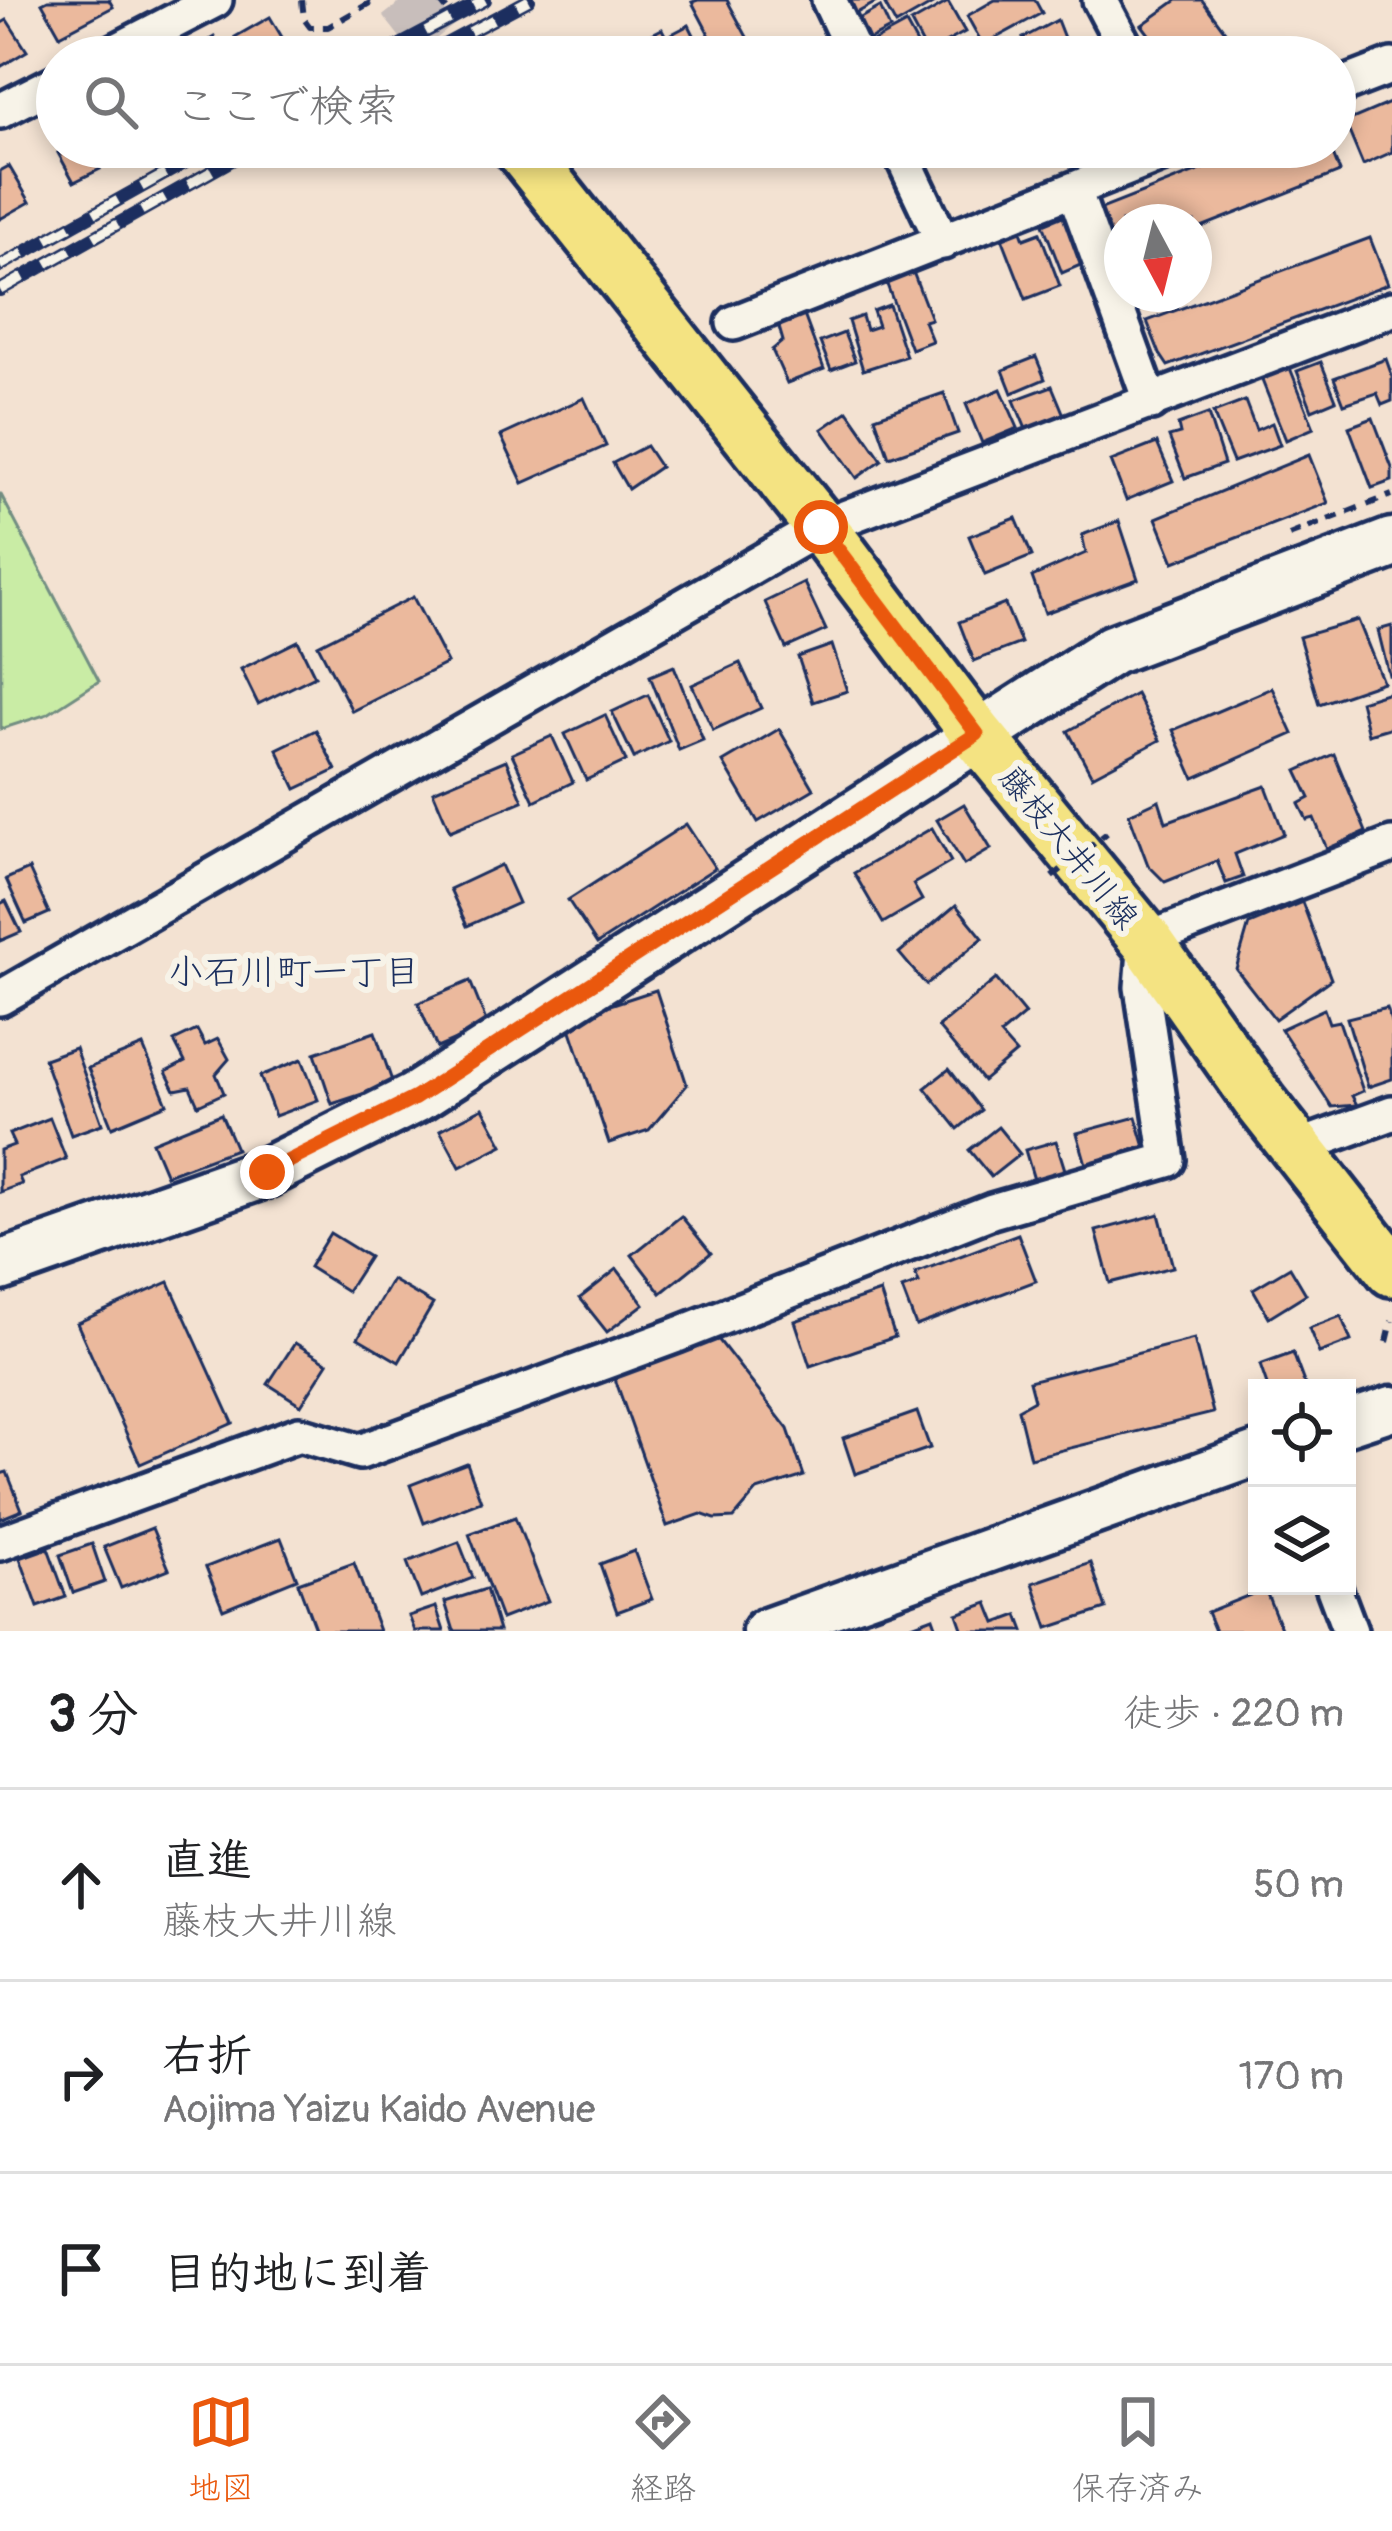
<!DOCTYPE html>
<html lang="ja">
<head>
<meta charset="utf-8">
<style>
  body { margin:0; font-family:Pangolin,"Klee One",sans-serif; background:#f2f2f2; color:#202124 }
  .controls { position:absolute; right:36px; bottom:36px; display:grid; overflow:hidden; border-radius:0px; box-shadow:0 6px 18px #0003 }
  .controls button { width:108px; height:108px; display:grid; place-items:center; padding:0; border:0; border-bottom:3px solid #e0e0e0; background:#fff; color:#202124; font:60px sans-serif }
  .compass { position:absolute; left:1104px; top:204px; width:108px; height:108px; border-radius:50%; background:#fff; box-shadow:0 6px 18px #0003; rotate:173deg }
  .stop { position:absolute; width:36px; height:36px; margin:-27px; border:9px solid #ea580c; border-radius:50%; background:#fff }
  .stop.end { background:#ea580c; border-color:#fff; box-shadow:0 3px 12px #0008 }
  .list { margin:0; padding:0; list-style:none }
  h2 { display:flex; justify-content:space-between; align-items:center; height:156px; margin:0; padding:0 48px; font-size:51px }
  h2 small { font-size:39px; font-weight:400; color:#757577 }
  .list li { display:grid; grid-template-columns:78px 1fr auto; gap:36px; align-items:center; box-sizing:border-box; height:192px; padding:0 48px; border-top:3px solid #e0e0e0 }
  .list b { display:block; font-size:45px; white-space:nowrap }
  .list p { margin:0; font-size:39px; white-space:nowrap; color:#757577 }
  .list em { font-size:39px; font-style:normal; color:#757577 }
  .icon { flex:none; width:66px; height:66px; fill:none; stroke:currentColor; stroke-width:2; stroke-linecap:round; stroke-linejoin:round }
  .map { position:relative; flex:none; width:1392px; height:1631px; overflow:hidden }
  .search { position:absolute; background:#fff; box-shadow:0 6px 18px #0003; left:36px; right:36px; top:36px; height:132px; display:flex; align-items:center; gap:30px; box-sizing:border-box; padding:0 42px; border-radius:66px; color:#757577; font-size:45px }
  .sheet { height:732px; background:#fff }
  nav { display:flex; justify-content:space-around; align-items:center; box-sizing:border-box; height:168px; border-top:3px solid #e0e0e0; background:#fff; font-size:33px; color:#757577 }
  nav a { display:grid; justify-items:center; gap:6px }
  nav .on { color:#ea580c }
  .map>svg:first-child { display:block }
  .green { fill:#c9eca5; stroke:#728e82; stroke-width:3 }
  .building { fill:#ebb99d; stroke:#1b2f5e; stroke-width:3 }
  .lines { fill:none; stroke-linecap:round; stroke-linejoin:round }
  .primary-tunnel { stroke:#c8bebb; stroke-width:51; stroke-dasharray:51 26; stroke-linecap:butt }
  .minor-casing { stroke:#1b2f5e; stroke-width:42 }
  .tertiary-casing { stroke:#1b2f5e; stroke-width:51 }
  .secondary-casing { stroke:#1b2f5e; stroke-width:57 }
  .primary-casing { stroke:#1b2f5e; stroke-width:60 }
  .path { stroke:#1b2f5e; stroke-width:6; stroke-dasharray:12 9; stroke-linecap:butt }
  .minor { stroke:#f7f3e8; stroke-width:33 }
  .tertiary { stroke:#f7f3e8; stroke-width:42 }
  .secondary { stroke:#f7f3e8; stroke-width:48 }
  .primary { stroke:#f4e382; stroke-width:51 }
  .rail-casing { stroke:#1b2f5e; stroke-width:14 }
  .rail { stroke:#f7f3e8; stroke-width:9; stroke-dasharray:27; stroke-linecap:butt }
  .path-bridge { stroke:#1b2f5e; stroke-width:6; stroke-dasharray:12 9; stroke-linecap:butt }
  .route { stroke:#ea580c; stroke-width:15 }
  .labels { text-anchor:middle; stroke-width:12; stroke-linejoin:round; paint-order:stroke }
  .street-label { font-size:33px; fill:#1b2f5e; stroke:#f7f3e8 }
  .neighbourhood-label { font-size:36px; fill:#1b2f5e; stroke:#f7f3e8 }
</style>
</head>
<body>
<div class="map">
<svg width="1392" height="1631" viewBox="0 0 1392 1631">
  <rect width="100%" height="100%" fill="#f3e2d2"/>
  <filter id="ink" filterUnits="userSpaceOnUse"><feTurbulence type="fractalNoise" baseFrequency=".00833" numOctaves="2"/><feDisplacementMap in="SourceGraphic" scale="24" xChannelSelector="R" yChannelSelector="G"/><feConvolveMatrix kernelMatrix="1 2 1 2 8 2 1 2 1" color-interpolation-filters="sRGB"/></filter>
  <g filter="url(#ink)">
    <!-- green -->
    <polygon class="green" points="0,493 99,681 48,714 1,729"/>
    <!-- building -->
    <g class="building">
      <polygon points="48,0 109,0 113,7 60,35 42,3"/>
      <polygon points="698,0 727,0 754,50 743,57 721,57 692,2"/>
      <polygon points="845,0 880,0 853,15"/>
      <polygon points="894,0 938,0 938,1 896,25 885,5"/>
      <polygon points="995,0 1035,0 1042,13 983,45 967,16"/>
      <polygon points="1177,0 1202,0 1236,46 1221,57 1166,57 1142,25"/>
      <polygon points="948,2 965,32 927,53 911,23"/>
      <polygon points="880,7 890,29 867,41 855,21"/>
      <polygon points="270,17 289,49 275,57 247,57 235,37"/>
      <polygon points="7,20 27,51 0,67 0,24"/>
      <polygon points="1057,20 1064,38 1032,55 1023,38"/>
      <polygon points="906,24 923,55 874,57 867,45"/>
      <polygon points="689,25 705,57 607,57 662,29 666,37"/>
      <polygon points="214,37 225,57 190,57 188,53"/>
      <polygon points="1096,43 1103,57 1069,57"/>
      <polygon points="1392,102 1392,152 1363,165 1345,122"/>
      <polygon points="70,147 89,147 100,169 74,182 58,153"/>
      <polygon points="1259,147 1330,147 1340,172 1194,230 1194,222 1122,222 1122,259 1116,261 1096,211"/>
      <polygon points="9,166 30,202 0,219 0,171"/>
      <polygon points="1065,215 1083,264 1062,273 1043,224"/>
      <polygon points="1020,228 1024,239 1040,233 1060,286 1026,299 1001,235"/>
      <polygon points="1370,238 1388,284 1168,366 1160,354 1147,321"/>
      <polygon points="913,272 931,319 924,321 932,341 911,349 886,282"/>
      <polygon points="889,305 906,356 863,370 848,321 862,316 866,330 878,326 873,311"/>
      <polygon points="801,307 824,369 787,383 772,350 783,341 776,317"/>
      <polygon points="844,333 855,361 831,370 820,342"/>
      <polygon points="1036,357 1045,379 1012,393 1003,370"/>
      <polygon points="1386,359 1392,376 1392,401 1382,405 1377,393 1344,404 1334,378"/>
      <polygon points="1321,362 1336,400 1312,410 1297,371"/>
      <polygon points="1290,368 1314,428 1286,440 1261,378"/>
      <polygon points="1052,386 1064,415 1026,429 1014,400"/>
      <polygon points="1001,389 1018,428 982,443 966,404"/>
      <polygon points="944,393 958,433 889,457 875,417"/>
      <polygon points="584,398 606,446 523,483 501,436"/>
      <polygon points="1245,401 1256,430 1272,423 1280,445 1233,462 1213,413"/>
      <polygon points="848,411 882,460 857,478 822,429"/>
      <polygon points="1208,414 1224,464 1185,478 1169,437 1180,434 1178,425"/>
      <polygon points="1373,418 1392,468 1392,481 1372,488 1349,427"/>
      <polygon points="1157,443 1173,481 1126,500 1111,461"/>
      <polygon points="646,446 660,467 628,489 613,463"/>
      <polygon points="1309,455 1328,503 1174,562 1156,518"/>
      <polygon points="1016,518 1032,556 985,575 969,536"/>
      <polygon points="1119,521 1138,579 1045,613 1032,577 1086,553 1082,535"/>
      <polygon points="804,583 826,630 786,648 765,602"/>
      <polygon points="413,597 447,663 352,711 318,645"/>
      <polygon points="1005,604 1021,643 974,661 959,622"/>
      <polygon points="1358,620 1383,682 1319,704 1299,637"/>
      <polygon points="1392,626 1392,674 1389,675 1378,630"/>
      <polygon points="298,641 315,676 258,704 241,669"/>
      <polygon points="832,645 847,691 813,702 798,657"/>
      <polygon points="740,663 761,708 713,730 692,685"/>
      <polygon points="674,666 703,740 679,750 650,676"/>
      <polygon points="1272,688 1293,734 1194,778 1173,730"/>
      <polygon points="1392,691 1392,727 1368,734 1360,701"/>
      <polygon points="1136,694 1160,740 1092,776 1068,731"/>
      <polygon points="648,695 669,741 634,758 612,712"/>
      <polygon points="605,715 626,761 586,780 565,734"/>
      <polygon points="779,729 814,789 758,822 723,762"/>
      <polygon points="316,730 336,770 296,789 277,749"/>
      <polygon points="552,736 573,782 534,801 512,754"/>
      <polygon points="1334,754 1366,832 1327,849 1314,818 1307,820 1299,804 1310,798 1297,771"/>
      <polygon points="506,760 523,801 450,831 433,791"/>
      <polygon points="1266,786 1284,834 1235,854 1243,877 1226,883 1217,861 1165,882 1148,865 1129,814 1159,800 1166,822"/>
      <polygon points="964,804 991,849 964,865 937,820"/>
      <polygon points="686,824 715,868 597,944 568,900"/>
      <polygon points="932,828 951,862 913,884 922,900 883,923 854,873"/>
      <polygon points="501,865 518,903 467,926 450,889"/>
      <polygon points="29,869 49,913 26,923 6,879"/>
      <polygon points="6,901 21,932 0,941 0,904"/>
      <polygon points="1302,902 1331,979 1275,1019 1236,969 1249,924"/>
      <polygon points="956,905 983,938 926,985 899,953"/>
      <polygon points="996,979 1025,1014 1000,1035 1016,1053 983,1081 938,1027"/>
      <polygon points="470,981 488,1026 437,1048 418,1003"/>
      <polygon points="656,990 687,1085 649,1130 609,1143 567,1019"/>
      <polygon points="1387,1008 1392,1025 1392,1079 1368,1087 1347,1018"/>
      <polygon points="1324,1009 1329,1023 1339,1021 1363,1091 1352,1096 1357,1105 1332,1107 1281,1029"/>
      <polygon points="197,1030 205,1045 218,1039 229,1059 216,1074 224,1093 198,1105 190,1087 175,1090 166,1072 185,1062 174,1041"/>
      <polygon points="375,1032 393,1084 332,1104 315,1053"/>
      <polygon points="143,1046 167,1104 112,1127 88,1068"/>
      <polygon points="75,1048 102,1124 71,1135 44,1059"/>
      <polygon points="302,1059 318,1100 275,1116 260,1076"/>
      <polygon points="949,1069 981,1110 958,1129 925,1088"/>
      <polygon points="483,1108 503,1145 460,1167 440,1130"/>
      <polygon points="221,1114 236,1149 166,1175 152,1142"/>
      <polygon points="1136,1117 1145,1147 1086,1164 1077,1133"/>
      <polygon points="50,1118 66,1159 19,1177 22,1184 0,1192 0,1150 14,1145 9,1134"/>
      <polygon points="998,1127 1020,1154 991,1177 969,1150"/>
      <polygon points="1056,1141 1066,1173 1035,1183 1025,1150"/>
      <polygon points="1159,1214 1173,1267 1110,1283 1096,1231"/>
      <polygon points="681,1216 711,1253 661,1293 632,1255"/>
      <polygon points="330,1233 369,1257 347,1291 309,1267"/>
      <polygon points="1018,1234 1036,1281 916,1326 902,1289 919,1283 915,1273"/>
      <polygon points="1290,1267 1306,1294 1269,1317 1253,1289"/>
      <polygon points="617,1269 644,1304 607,1332 580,1298"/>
      <polygon points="392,1280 433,1304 399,1362 358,1338"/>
      <polygon points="169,1282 233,1423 140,1464 77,1323"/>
      <polygon points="880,1292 895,1337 810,1366 795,1321"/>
      <polygon points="1341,1316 1351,1341 1319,1353 1309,1328"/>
      <polygon points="718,1339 788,1429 804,1476 757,1491 734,1518 715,1519 701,1514 667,1526 614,1376"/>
      <polygon points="1194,1339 1213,1413 1030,1458 1018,1409 1034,1400 1029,1381"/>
      <polygon points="295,1343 328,1363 301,1405 268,1384"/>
      <polygon points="1293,1353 1306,1388 1268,1388 1260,1365"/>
      <polygon points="917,1412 930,1448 855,1474 843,1438"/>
      <polygon points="467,1463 481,1501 424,1523 410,1485"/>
      <polygon points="7,1472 22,1510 0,1519 0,1474"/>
      <polygon points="515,1517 548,1601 501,1619 469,1534"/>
      <polygon points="152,1528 169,1569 121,1588 104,1547"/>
      <polygon points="281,1538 297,1579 223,1609 206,1567"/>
      <polygon points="459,1542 473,1578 421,1598 407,1562"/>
      <polygon points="92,1544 105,1582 73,1593 60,1555"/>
      <polygon points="48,1548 66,1597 38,1607 20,1558"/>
      <polygon points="634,1551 652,1599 617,1612 600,1564"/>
      <polygon points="354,1563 379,1631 316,1631 298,1583"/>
      <polygon points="1091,1563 1106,1609 1048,1628 1033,1583"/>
      <polygon points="486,1589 499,1631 454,1631 445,1602"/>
      <polygon points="1265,1589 1282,1631 1215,1631 1207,1612"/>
      <polygon points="988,1603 996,1623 1018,1615 1024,1631 963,1631 957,1614"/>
      <polygon points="436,1607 444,1631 415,1631 409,1616"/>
      <polygon points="933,1617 938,1631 896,1631"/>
    </g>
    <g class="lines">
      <!-- primary-tunnel -->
      <polyline class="primary-tunnel" points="403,0 448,57"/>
      <!-- minor casing -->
      <g class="minor-casing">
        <g id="minor">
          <polyline points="829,0 856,57"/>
          <polyline points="1100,0 1130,57"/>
          <polyline points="105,57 215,0"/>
          <polyline points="1335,88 1392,66"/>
          <polyline points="0,111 57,82"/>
          <polyline points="898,147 943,242"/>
          <polyline points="1074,190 1151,403"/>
          <polyline points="734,323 1181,147"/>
          <polyline points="0,998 821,527 1392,309"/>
          <polyline points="1299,1147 1392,1113"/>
          <polyline points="0,1543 299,1434 360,1452 677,1335 992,1211 1168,1160 1142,987 1146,940 1392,845"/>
          <polyline points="1333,1586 1350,1631"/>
        </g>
      </g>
      <!-- tertiary casing -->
      <g class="tertiary-casing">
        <g id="tertiary">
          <polyline points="1347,1423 1392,1408"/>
          <polyline points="764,1631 1257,1454"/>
        </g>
      </g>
      <!-- secondary casing -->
      <g class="secondary-casing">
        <polyline id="secondary" points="0,1266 267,1172 415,1098 1112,650 1392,543"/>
      </g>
      <!-- primary casing -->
      <g class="primary-casing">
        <polyline id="primary" points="519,147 821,527 977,734 1146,940 1258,1099 1392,1270"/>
      </g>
      <!-- path -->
      <g class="path">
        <polyline points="302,0 304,19 310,27 328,27 375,0"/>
        <polyline points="439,0 452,16"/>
        <polyline points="1289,535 1392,495"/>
        <polyline points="1387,1342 1392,1321"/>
      </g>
      <!-- minor -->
      <use href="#minor" class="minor"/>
      <!-- tertiary -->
      <use href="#tertiary" class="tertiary"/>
      <!-- secondary -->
      <use href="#secondary" class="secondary"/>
      <!-- primary -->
      <use href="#primary" class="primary"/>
      <!-- rail casing -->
      <g class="rail-casing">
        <g id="rail">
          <polyline points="378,57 485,0"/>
          <polyline points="422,57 529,0"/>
          <polyline points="0,266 213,147"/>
          <polyline points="0,290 255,147"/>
        </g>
      </g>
      <!-- rail -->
      <use href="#rail" class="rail"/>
      <!-- path-bridge -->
      <polyline class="path-bridge" points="1052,877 1107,833"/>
    </g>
  </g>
  <g class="lines" filter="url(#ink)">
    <!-- route -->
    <polyline class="route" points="267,1172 415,1098 977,734 821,527"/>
  </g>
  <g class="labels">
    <!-- street labels -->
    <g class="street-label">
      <text transform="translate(1070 847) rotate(51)" y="12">藤枝大井川線</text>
    </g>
    <!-- neighbourhood labels -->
    <g class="neighbourhood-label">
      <text x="294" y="984">小石川町一丁目</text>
    </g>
  </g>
</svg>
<div class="controls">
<button><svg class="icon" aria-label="locate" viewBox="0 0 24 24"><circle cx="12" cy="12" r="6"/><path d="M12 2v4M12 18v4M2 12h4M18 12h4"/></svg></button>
<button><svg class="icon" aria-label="layers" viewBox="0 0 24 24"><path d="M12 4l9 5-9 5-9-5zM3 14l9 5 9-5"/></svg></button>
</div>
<svg class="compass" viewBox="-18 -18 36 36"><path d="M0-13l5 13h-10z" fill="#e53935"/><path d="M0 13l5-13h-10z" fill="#757577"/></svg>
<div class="stop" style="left:821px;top:527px"></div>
<div class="stop end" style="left:267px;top:1172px"></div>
<div class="search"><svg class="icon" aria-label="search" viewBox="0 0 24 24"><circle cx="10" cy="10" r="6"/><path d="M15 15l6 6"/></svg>ここで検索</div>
</div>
<section class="sheet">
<h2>3 分<small>徒歩 · 220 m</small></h2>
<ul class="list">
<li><svg class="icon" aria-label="ahead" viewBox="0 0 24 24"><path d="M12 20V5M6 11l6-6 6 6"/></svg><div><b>直進</b><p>藤枝大井川線</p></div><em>50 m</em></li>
<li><svg class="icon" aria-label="right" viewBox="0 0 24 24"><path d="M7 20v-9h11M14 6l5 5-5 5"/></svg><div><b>右折</b><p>Aojima Yaizu Kaido Avenue</p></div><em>170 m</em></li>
<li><svg class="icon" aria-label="arrive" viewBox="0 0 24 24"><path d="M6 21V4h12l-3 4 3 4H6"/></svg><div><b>目的地に到着</b></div></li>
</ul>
</section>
<nav>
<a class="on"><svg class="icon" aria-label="map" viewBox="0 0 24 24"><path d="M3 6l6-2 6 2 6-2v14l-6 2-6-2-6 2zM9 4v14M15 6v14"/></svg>地図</a>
<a><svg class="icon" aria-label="directions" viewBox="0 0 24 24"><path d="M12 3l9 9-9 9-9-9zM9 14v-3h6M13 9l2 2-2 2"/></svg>経路</a>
<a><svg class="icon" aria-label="saved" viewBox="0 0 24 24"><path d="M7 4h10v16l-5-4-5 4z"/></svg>保存済み</a>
</nav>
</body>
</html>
